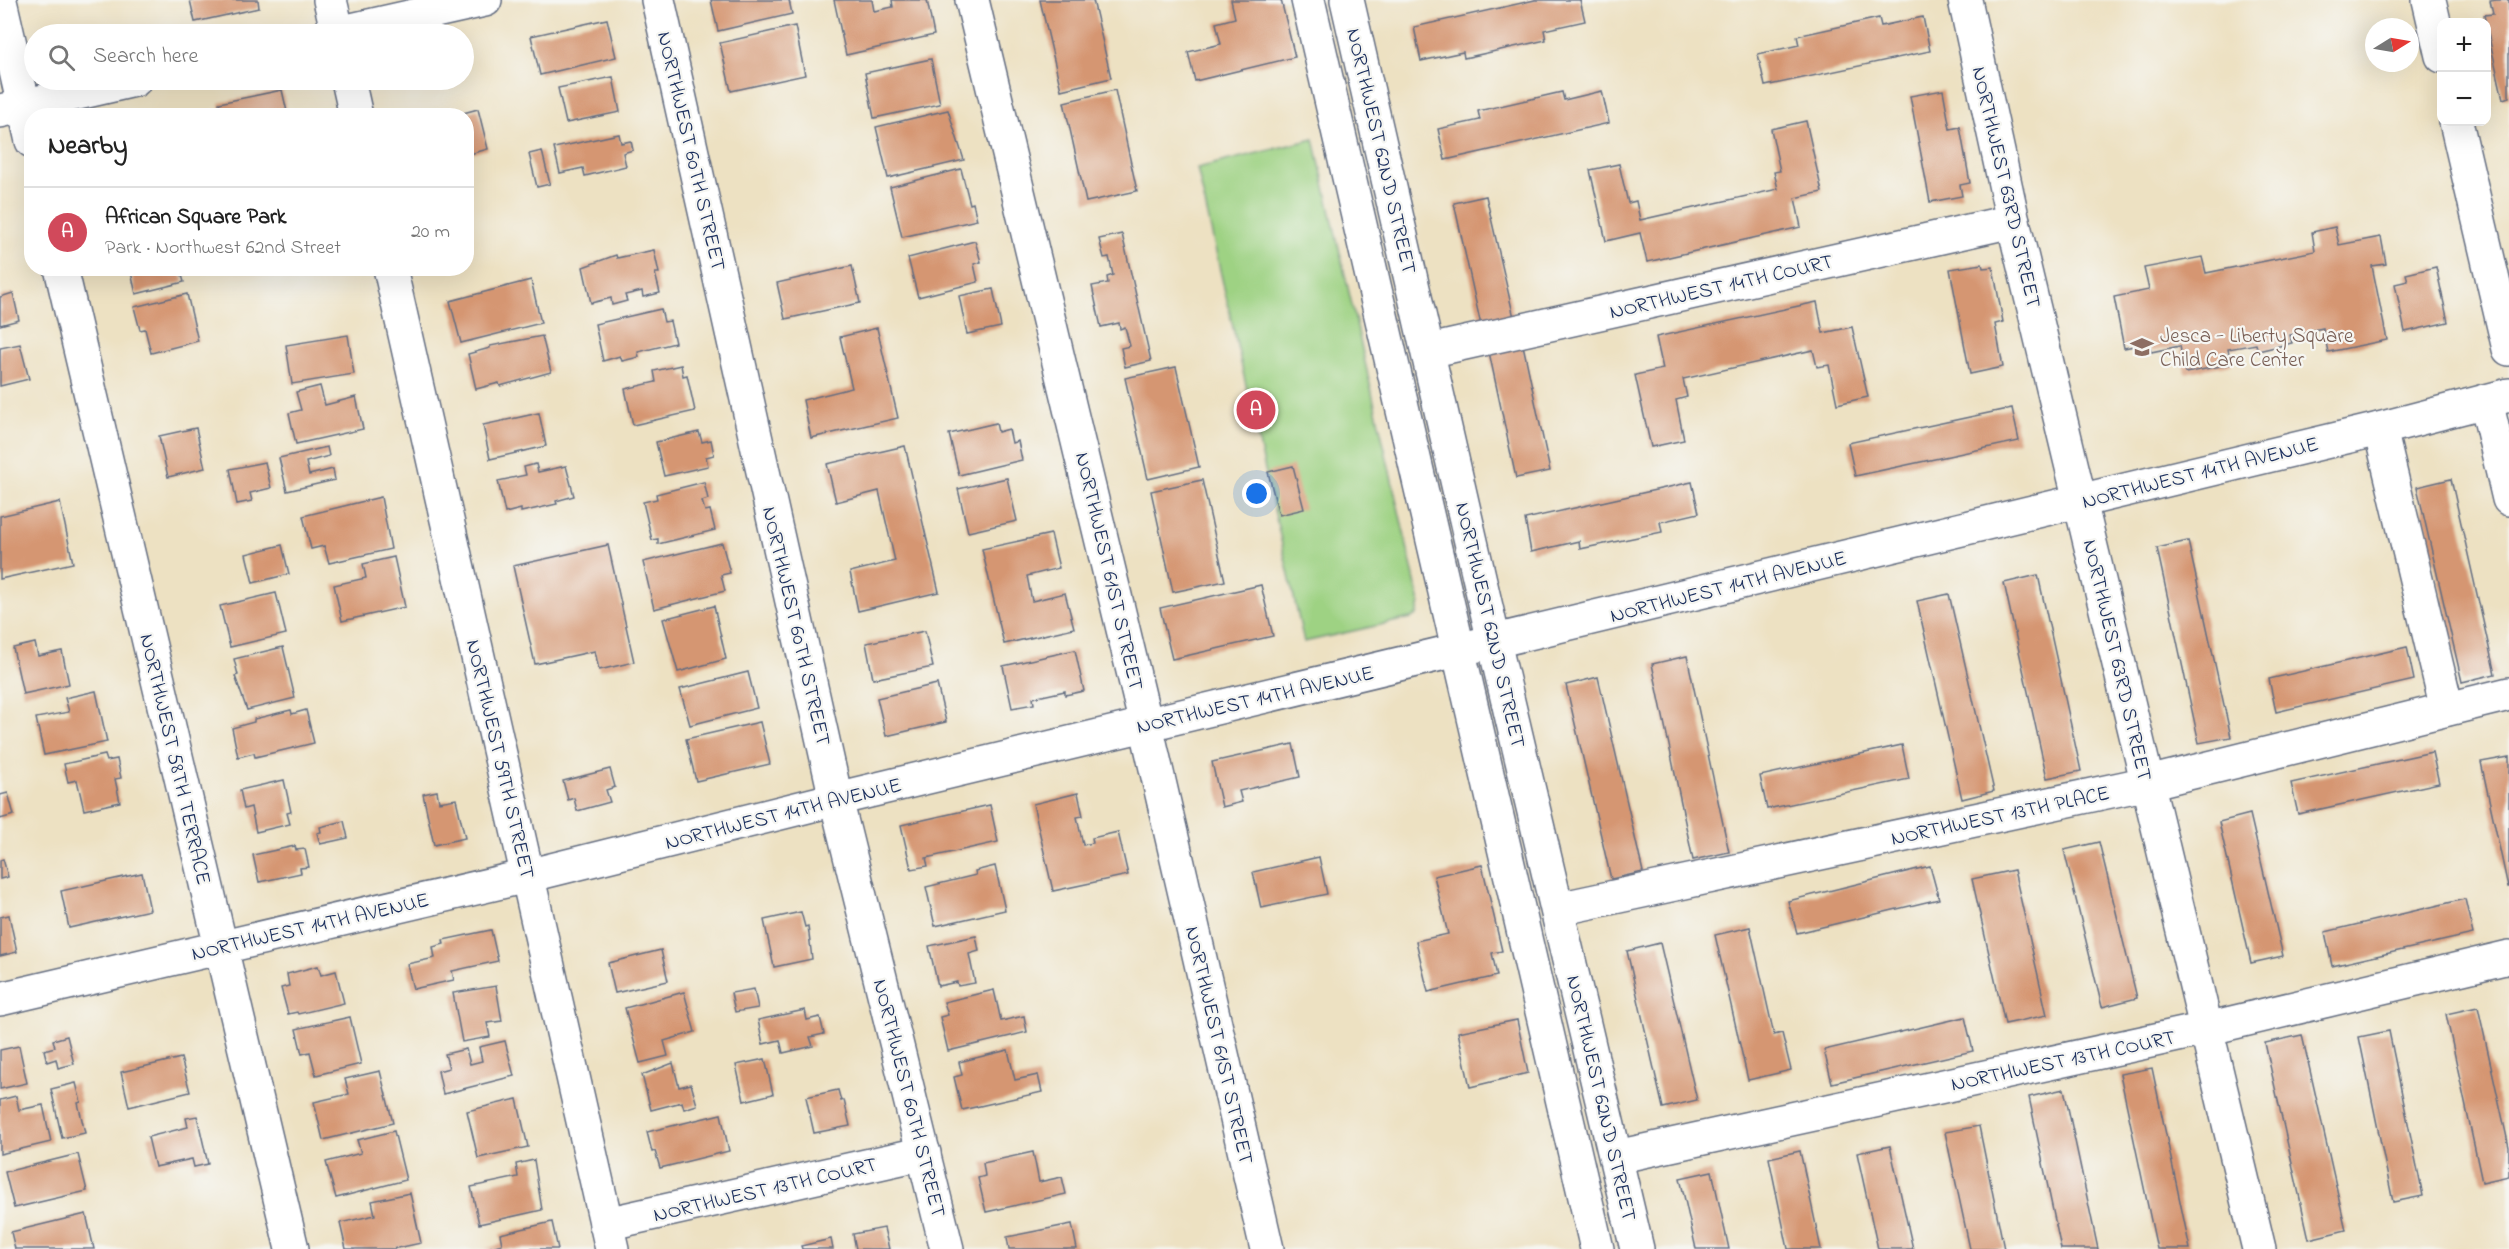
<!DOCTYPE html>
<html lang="en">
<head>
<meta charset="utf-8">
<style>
  body { margin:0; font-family:"Indie Flower",sans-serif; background:#f2f2f2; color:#222 }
  .controls { position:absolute; right:18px; top:18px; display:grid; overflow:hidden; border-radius:12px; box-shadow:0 6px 24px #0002 }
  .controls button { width:54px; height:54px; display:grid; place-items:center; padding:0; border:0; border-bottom:2px solid #e0e0e0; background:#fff; color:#222; font:30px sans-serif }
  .compass { position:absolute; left:2365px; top:18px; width:54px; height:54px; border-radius:50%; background:#fff; box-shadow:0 6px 24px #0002; rotate:79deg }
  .you { position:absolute; left:1257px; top:494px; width:21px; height:21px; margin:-15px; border:4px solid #fff; border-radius:50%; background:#1a73e8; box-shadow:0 0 0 9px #1a73e833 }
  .badge { display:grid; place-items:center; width:39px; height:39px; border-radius:50%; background:#d1495b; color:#fff; font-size:20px; font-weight:700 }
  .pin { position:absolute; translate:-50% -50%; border:3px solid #fff; box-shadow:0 2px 6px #0006 }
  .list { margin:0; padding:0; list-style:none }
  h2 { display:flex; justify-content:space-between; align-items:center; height:78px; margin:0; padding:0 24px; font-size:26px }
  h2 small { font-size:20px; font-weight:400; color:#767676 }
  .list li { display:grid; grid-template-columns:39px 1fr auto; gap:18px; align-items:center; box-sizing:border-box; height:90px; padding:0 24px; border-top:2px solid #e0e0e0 }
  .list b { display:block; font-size:22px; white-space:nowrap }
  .list p { margin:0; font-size:20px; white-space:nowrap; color:#767676 }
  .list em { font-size:20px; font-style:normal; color:#767676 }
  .icon { flex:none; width:33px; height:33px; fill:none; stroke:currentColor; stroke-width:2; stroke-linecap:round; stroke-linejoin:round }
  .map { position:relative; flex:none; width:2509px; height:1249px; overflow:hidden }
  .search { position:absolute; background:#fff; box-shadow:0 6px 24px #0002; left:24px; top:24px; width:450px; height:66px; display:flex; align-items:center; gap:15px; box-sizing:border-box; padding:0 21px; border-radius:33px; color:#767676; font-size:22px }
  .panel { position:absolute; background:#fff; box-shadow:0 6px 24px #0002; left:24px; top:108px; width:450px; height:168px; border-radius:24px }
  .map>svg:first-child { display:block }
  .green { fill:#9ed283; stroke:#5c8070; stroke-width:1.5 }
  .building { fill:#d59672 }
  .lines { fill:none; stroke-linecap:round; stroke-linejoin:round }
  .minor-casing { stroke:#646d81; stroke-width:36 }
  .major-casing { stroke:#646d81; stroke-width:36 }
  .minor { stroke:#fff; stroke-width:33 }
  .major { stroke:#fff; stroke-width:33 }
  .labels { text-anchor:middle; stroke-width:4.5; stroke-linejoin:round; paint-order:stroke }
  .street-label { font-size:21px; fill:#1b2f5e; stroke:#f6f6f2 }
  .education-label { font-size:21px; fill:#785e54; stroke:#f6f6f2; text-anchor:start }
</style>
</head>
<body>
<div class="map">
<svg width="2509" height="1249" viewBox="0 0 2509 1249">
  <rect width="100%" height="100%" fill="#f6f6f2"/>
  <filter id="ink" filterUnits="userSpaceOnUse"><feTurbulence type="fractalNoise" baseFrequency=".0167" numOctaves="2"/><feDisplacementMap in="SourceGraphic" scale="12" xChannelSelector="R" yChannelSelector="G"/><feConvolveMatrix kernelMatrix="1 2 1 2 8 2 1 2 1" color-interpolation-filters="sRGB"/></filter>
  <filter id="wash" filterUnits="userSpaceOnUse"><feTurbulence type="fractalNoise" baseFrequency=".008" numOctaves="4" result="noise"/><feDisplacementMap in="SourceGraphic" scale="24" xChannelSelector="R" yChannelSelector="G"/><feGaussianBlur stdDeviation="1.35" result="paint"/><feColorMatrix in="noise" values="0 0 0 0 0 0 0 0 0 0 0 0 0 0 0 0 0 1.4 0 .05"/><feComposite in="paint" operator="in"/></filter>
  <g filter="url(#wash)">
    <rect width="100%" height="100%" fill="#ede1c2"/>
    <!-- green -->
    <polygon class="green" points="1314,139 1420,603 1417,615 1411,618 1304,642 1197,168"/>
    <g id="blocks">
      <!-- building -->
      <g class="building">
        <polygon points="190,0 258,0 259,8 195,22"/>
        <polygon points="711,0 789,0 792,14 718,31"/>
        <polygon points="834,0 872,0 874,11 893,7 892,0 927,0 934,35 846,55"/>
        <polygon points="1040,0 1093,0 1111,78 1061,90"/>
        <polygon points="1231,0 1281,0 1295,57 1195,81 1188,52 1221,44 1216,23 1235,18"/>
        <polygon points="1535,0 1580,0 1585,21 1544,30 1546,40 1464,58 1463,52 1421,61 1414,27"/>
        <polygon points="2496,0 2509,0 2509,97 2503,99 2484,15 2493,14 2490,1"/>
        <polygon points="1923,17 1930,51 1765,86 1758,54 1799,45 1797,36 1879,18 1881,26"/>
        <polygon points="607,19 616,57 540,75 531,36"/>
        <polygon points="795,26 805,75 731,91 720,43"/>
        <polygon points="931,59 940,104 874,118 865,73"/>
        <polygon points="613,77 620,112 566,123 558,88"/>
        <polygon points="282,90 288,116 222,116 219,103"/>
        <polygon points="1115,90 1137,191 1086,202 1064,102"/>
        <polygon points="1943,90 1950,129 1960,127 1970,183 1960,185 1962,196 1930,202 1910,96"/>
        <polygon points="1602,91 1609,123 1445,160 1438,129 1480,120 1478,111 1562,92 1564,100"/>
        <polygon points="478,109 488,149 466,155 466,116 456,115"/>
        <polygon points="948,110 964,160 888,178 876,127"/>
        <polygon points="1806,121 1822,192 1795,198 1801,227 1647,262 1640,233 1606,241 1590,170 1619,164 1628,203 1636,201 1640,220 1778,189 1774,172 1780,171 1771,129"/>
        <polygon points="619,134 621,143 631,141 633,150 623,153 626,166 585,176 583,168 560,173 554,148"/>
        <polygon points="542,151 550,184 537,187 529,154"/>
        <polygon points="961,169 970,204 973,203 977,220 902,237 890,187"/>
        <polygon points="1486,196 1515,322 1482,330 1454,203"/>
        <polygon points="2335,227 2339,245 2381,237 2386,264 2372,266 2387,340 2328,352 2323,328 2290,335 2292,343 2258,351 2256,344 2228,349 2231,364 2185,373 2180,346 2151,352 2149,343 2124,348 2114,297 2149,290 2144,268 2202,257 2206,273 2315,251 2312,232"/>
        <polygon points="1122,234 1151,361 1125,367 1121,348 1130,346 1125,327 1120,329 1119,323 1101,327 1092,286 1108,283 1107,277 1113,275 1109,257 1104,258 1099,239"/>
        <polygon points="975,241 981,262 974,264 978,282 918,297 908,258"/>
        <polygon points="654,250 659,273 655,273 660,293 643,297 642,291 625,295 627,301 612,305 611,298 591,303 583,267 616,255 617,258"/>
        <polygon points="1982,264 1983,268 1993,267 2003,322 1995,324 2003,367 1970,374 1950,269"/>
        <polygon points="852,266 860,303 785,319 777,283"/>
        <polygon points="2436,267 2448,322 2405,332 2395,284 2408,281 2406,274"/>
        <polygon points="130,268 180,268 184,282 136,294"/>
        <polygon points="531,280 541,323 461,343 450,301"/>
        <polygon points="993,289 1001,327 967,334 959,296"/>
        <polygon points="13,293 19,320 0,325 0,297"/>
        <polygon points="187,294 198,341 151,353 145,329 140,330 134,307"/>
        <polygon points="1817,302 1823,333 1852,327 1868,397 1837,404 1829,365 1817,367 1813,350 1683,379 1687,397 1676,400 1684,440 1651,447 1635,375 1663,369 1656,337"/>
        <polygon points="661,309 664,322 670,321 675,343 638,352 639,357 622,361 620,356 603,361 595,324"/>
        <polygon points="877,328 898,418 811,438 803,400 852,388 840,337"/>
        <polygon points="348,335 354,374 292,384 286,345"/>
        <polygon points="542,336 551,372 500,386 499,383 476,389 468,354 490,348 490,346"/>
        <polygon points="20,344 29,379 0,386 0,348"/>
        <polygon points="1523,345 1550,471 1516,478 1489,352"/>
        <polygon points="681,365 683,376 687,375 695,411 633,425 625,389 656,382 654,371"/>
        <polygon points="1176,367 1199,467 1148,479 1125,378"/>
        <polygon points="320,386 325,405 356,397 363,429 296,444 289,413 301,410 296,392"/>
        <polygon points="2012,408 2019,441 1855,476 1848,443"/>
        <polygon points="539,413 546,446 490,459 483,425"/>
        <polygon points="996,423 998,432 1009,429 1012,443 1018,441 1022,460 959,475 949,434"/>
        <polygon points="196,428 205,468 168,477 159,436"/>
        <polygon points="699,432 702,442 711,440 714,455 706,457 708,466 664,476 656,442"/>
        <polygon points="905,446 939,592 858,611 850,572 895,561 879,491 836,502 827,464"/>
        <polygon points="327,447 329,456 306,462 309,475 333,469 335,480 287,491 279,458"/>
        <polygon points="265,462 271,488 250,493 252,501 237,504 230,469"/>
        <polygon points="536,464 538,472 566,466 574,496 556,501 557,504 521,512 521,509 505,513 498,481 526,475 524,467"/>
        <polygon points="1293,466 1304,509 1279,515 1268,472"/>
        <polygon points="1007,478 1017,521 968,532 958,489"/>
        <polygon points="2451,479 2495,674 2462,682 2417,487"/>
        <polygon points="1202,480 1225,581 1173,592 1151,491"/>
        <polygon points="704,482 708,499 702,501 705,511 710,510 715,530 658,544 658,539 652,540 643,502 657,499 656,494"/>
        <polygon points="1692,482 1699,513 1660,522 1662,532 1580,549 1579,541 1531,552 1525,519"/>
        <polygon points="381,497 391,549 329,563 324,546 311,549 303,516"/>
        <polygon points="60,502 73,563 0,579 0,516"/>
        <polygon points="1051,534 1059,568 1027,576 1032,601 1065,593 1074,628 1004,644 982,549"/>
        <polygon points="2188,541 2231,737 2199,743 2157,548"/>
        <polygon points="722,543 730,573 721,575 725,591 654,609 643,562"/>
        <polygon points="282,545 289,574 253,583 246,554"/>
        <polygon points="608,545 634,662 599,670 595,651 535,664 513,566"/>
        <polygon points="394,557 405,607 342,621 334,585 366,578 363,564"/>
        <polygon points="2038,575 2081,771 2047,778 2004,583"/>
        <polygon points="1261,585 1273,636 1172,659 1160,608"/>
        <polygon points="276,593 286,634 230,647 220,606"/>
        <polygon points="1949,594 1994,791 1962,799 1917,601"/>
        <polygon points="714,606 726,659 678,672 663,619"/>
        <polygon points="925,631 933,667 873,679 866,643"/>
        <polygon points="35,643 38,656 62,651 69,684 23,694 13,648"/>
        <polygon points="283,647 295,698 247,710 235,676 238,675 234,659"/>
        <polygon points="2407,647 2414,680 2276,712 2269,679"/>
        <polygon points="1075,650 1084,691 1065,695 1065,691 1033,698 1034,704 1012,708 1003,666"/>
        <polygon points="1687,656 1729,852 1693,860 1652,664"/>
        <polygon points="748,672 757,708 690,725 680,689"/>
        <polygon points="1598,677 1643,872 1611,879 1566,685"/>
        <polygon points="937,684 946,722 886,736 877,698"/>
        <polygon points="96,691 107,742 44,755 36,718 69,712 65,698"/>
        <polygon points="291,710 292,714 306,710 314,743 255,757 254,753 238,757 232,728 254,722 254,719"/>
        <polygon points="760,722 770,764 696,781 686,739"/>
        <polygon points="1293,744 1300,777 1239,791 1242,802 1222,807 1212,762"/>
        <polygon points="1902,745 1909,779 1767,809 1760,776"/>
        <polygon points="2432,752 2439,783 2298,814 2291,783"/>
        <polygon points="105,755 107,761 117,759 121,778 115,779 120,802 84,810 77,780 68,782 64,764"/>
        <polygon points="2509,757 2509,887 2508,887 2481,762"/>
        <polygon points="610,769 615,787 606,790 610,802 577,811 574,798 568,800 563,781"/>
        <polygon points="284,780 291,812 287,813 290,824 256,832 251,807 244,809 240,790"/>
        <polygon points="437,791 439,802 456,799 465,838 434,845 423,794"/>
        <polygon points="8,793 14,815 0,819 0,795"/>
        <polygon points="1078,793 1083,816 1077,817 1083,845 1093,843 1092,838 1118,832 1128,875 1053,891 1033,804"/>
        <polygon points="990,805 998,842 926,858 928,866 911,869 901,825"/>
        <polygon points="2250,814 2283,956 2251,963 2219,822"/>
        <polygon points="344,821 348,838 320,844 317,833 321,832 320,827"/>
        <polygon points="2099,842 2137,998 2102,1007 2064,850"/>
        <polygon points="295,846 296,850 305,849 309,867 300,868 301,873 259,882 253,855"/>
        <polygon points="1319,857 1327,894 1261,908 1253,872"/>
        <polygon points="3,859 8,877 0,879 0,860"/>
        <polygon points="1482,865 1502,951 1492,953 1497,976 1428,992 1416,941 1448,934 1434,876"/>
        <polygon points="995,866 1005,910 935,926 926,887 976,875 975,871"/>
        <polygon points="1930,866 1939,899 1797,933 1788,901"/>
        <polygon points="2014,870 2047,1015 2005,1024 1972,879"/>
        <polygon points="142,873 150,910 69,928 61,891"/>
        <polygon points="2465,899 2473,934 2332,966 2325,932"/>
        <polygon points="801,912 805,927 808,926 812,959 774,967 764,920"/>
        <polygon points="9,915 17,952 0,956 0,917"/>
        <polygon points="1750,927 1774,1035 1782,1033 1791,1070 1748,1080 1715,935"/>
        <polygon points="491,930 498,961 452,971 454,980 413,989 407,964 435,958 433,947 444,944 443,940"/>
        <polygon points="976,936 979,951 969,954 975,983 958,986 957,982 938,986 929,946"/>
        <polygon points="1660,943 1697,1100 1663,1108 1627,951"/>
        <polygon points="661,950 668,981 615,993 608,963"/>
        <polygon points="318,966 321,975 336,971 344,1003 298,1014 297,1012 288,1014 281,988 289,986 287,974"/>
        <polygon points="496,986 502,1021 487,1023 490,1037 462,1042 453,993"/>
        <polygon points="754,989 758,1008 735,1012 731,993"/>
        <polygon points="994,990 1001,1021 1024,1016 1027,1032 948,1051 940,1017 948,1015 944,1002"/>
        <polygon points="684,992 695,1032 664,1041 668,1056 640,1063 625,1008"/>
        <polygon points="2478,1007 2509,1147 2509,1176 2482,1182 2446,1014"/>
        <polygon points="805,1010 807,1020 820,1017 824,1034 810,1037 813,1046 783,1053 780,1040 763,1044 758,1020"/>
        <polygon points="350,1017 361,1064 316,1075 310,1052 302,1054 296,1029"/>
        <polygon points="1965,1017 1973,1051 1832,1083 1824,1050"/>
        <polygon points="1517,1020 1528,1073 1470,1087 1458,1032"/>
        <polygon points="2389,1031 2423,1196 2393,1202 2359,1037"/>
        <polygon points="2302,1035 2346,1230 2309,1239 2265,1043"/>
        <polygon points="67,1036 74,1064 58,1068 56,1059 47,1062 44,1050 55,1047 53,1040"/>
        <polygon points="505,1041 514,1076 443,1094 438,1071 449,1068 445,1054 466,1049 470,1064 482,1061 479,1047"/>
        <polygon points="19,1046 27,1083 0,1089 0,1050"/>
        <polygon points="1008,1050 1015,1080 1038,1075 1042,1092 962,1110 954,1077 962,1075 959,1062"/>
        <polygon points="181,1058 190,1092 129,1107 121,1072"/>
        <polygon points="765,1059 773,1094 744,1101 736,1065"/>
        <polygon points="673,1063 679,1087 691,1084 697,1105 684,1109 682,1102 651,1110 642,1075"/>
        <polygon points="2152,1068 2190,1249 2157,1249 2120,1074"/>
        <polygon points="380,1071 393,1123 323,1140 314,1102 349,1094 345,1079"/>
        <polygon points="76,1083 81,1102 78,1103 85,1133 62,1138 51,1089"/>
        <polygon points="2064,1089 2098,1249 2061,1249 2029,1097"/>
        <polygon points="838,1090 841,1101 844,1100 850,1126 814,1133 806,1097"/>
        <polygon points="16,1096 19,1110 43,1105 51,1142 0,1154 0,1100"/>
        <polygon points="517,1099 528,1147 478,1158 467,1111"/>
        <polygon points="721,1114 729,1151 660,1168 655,1151 652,1152 647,1132"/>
        <polygon points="197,1116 208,1164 194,1167 192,1159 155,1167 148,1137 188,1127 186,1118"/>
        <polygon points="1979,1126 2004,1249 1970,1249 1945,1132"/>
        <polygon points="394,1131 406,1180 336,1198 326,1162 361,1153 357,1140"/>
        <polygon points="1890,1146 1913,1249 1878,1249 1857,1153"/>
        <polygon points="1800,1151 1821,1249 1788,1249 1769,1158"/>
        <polygon points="1033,1152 1039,1182 1062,1177 1066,1194 986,1212 978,1178 985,1176 983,1163"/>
        <polygon points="78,1154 87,1191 14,1208 5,1172"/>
        <polygon points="534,1160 542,1210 479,1224 471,1187 518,1177 516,1164"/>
        <polygon points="1712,1171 1729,1249 1696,1249 1680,1178"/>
        <polygon points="410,1193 421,1243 393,1249 346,1249 340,1223 375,1215 372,1201"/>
        <polygon points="86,1214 94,1249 15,1249 11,1232"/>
        <polygon points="552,1222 558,1249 485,1249 502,1244 500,1234"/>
        <polygon points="1072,1224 1077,1249 1009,1249 1007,1237"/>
        <polygon points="884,1228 889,1249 856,1249 853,1234"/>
        <polygon points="831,1239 833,1249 802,1249 801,1246"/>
      </g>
    </g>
  </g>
  <g filter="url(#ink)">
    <use href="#blocks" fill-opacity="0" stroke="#646d81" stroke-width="1.5"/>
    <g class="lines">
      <!-- minor casing -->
      <g class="minor-casing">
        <g id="minor">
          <polyline points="330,0 338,34"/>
          <polyline points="658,0 836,799 947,1249"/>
          <polyline points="972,0 1146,725 1267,1249"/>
          <polyline points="1965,0 2013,221 2259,1249"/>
          <polyline points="2429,0 2442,56"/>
          <polyline points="0,1 32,141"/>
          <polyline points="333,34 485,0"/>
          <polyline points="348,80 356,116"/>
          <polyline points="0,111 135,80"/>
          <polyline points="2456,122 2509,349"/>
          <polyline points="61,268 292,1249"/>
          <polyline points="390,268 612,1249"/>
          <polyline points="1429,351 2013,221"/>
          <polyline points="2486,401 2509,499"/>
          <polyline points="2380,429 2447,709"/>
          <polyline points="1558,909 2148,783 2509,694"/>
          <polyline points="0,999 527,876 836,799 2375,430 2509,395"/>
          <polyline points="1616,1157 2206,1029 2509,957"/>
          <polyline points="606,1224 924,1153"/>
        </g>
      </g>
      <!-- major casing -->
      <g class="major-casing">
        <g id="major">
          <polyline points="1308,0 1597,1249"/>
          <polyline points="1347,0 1494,642 1637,1249"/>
        </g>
      </g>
      <!-- minor -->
      <use href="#minor" class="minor"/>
      <!-- major -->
      <use href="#major" class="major"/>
    </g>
  </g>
  <!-- icons -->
  <defs>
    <g id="school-bare" transform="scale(1.8)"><path d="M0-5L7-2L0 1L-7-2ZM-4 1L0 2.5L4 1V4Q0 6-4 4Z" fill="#8d6e63" stroke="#f6f6f2" stroke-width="2.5" paint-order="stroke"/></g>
  </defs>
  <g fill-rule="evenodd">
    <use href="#school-bare" x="2142" y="347"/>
  </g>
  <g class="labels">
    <!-- street labels -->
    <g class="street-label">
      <text transform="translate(692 151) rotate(77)" y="7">NORTHWEST 60TH STREET</text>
      <text transform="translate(1382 151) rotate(77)" y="7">NORTHWEST 62ND STREET</text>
      <text transform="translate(2007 187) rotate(77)" y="7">NORTHWEST 63RD STREET</text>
      <text transform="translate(1721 286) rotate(-13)" y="7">NORTHWEST 14TH COURT</text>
      <text transform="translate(2200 472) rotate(-14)" y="7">NORTHWEST 14TH AVENUE</text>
      <text transform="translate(1110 571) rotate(77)" y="7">NORTHWEST 61ST STREET</text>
      <text transform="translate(1728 586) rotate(-14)" y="7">NORTHWEST 14TH AVENUE</text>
      <text transform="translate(1491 625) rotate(77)" y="7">NORTHWEST 62ND STREET</text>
      <text transform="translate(797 626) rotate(77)" y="7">NORTHWEST 60TH STREET</text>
      <text transform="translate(2118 660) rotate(77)" y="7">NORTHWEST 63RD STREET</text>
      <text transform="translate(1255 699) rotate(-13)" y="7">NORTHWEST 14TH AVENUE</text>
      <text transform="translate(176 759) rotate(77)" y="7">NORTHWEST 58TH TERRACE</text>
      <text transform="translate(501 759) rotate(77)" y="7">NORTHWEST 59TH STREET</text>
      <text transform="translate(783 813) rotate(-14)" y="7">NORTHWEST 14TH AVENUE</text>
      <text transform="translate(2000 815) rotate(-12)" y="7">NORTHWEST 13TH PLACE</text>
      <text transform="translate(310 926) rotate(-13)" y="7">NORTHWEST 14TH AVENUE</text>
      <text transform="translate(1220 1045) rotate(77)" y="7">NORTHWEST 61ST STREET</text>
      <text transform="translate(2063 1060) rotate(-12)" y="7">NORTHWEST 13TH COURT</text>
      <text transform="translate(910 1098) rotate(76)" y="7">NORTHWEST 60TH STREET</text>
      <text transform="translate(1602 1098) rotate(77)" y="7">NORTHWEST 62ND STREET</text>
      <text transform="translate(765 1189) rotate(-13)" y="7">NORTHWEST 13TH COURT</text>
    </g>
    <!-- education labels -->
    <g class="education-label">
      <text x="2160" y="342">Jesca - Liberty Square<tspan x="2160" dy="24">Child Care Center</tspan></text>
    </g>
  </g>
</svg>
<div class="controls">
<button>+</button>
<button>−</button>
</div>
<svg class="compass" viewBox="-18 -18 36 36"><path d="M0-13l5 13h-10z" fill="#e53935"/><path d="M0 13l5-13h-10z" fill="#767676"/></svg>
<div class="you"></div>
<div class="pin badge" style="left:1256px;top:410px">A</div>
<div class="search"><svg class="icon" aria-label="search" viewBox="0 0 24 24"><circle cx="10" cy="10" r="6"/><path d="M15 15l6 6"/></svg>Search here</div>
<section class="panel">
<h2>Nearby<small></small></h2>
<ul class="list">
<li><span class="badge">A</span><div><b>African Square Park</b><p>Park · Northwest 62nd Street</p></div><em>20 m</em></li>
</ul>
</section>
</div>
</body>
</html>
